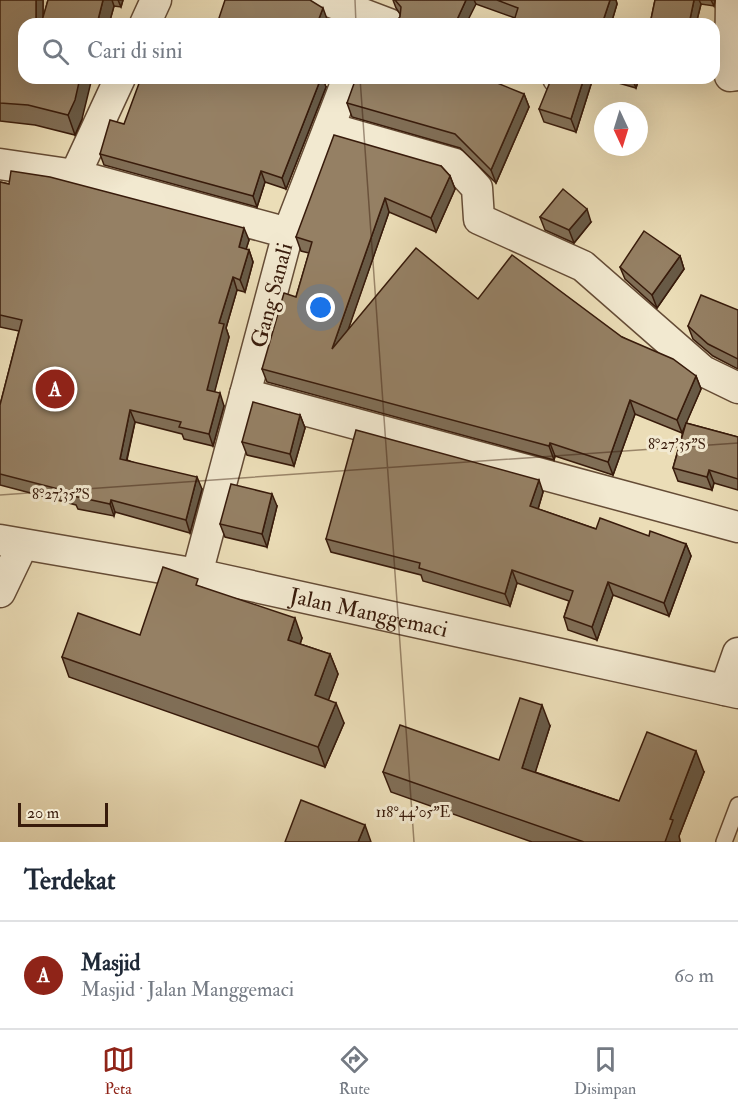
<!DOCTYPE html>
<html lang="id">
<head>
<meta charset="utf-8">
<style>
  body { margin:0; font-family:"IM FELL Double Pica",serif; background:#f2f2f3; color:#1f2937 }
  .compass { position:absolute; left:594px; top:102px; width:54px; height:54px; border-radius:50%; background:#fff; box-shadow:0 6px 24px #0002; rotate:176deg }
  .scale { position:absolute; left:18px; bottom:15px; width:90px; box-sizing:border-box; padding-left:6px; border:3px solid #381b0b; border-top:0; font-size:16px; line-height:21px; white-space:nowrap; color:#381b0b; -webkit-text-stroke:4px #f2e9d0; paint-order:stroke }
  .you { position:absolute; left:321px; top:308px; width:21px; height:21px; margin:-15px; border:4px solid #fff; border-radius:50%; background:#1a73e8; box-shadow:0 0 0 9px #1a73e833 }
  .badge { display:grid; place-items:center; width:39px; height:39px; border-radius:50%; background:#8f2418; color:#fff; font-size:20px; font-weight:700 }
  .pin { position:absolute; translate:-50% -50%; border:3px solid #fff; box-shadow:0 2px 6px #0006 }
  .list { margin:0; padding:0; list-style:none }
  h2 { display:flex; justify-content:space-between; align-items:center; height:78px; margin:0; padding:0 24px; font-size:26px }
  h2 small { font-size:20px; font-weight:400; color:#747a83 }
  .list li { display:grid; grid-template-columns:39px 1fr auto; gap:18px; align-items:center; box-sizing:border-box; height:108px; padding:0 24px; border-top:2px solid #e0e1e3 }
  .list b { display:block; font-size:22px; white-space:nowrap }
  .list p { margin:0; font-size:20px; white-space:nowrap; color:#747a83 }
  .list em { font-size:20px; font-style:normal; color:#747a83 }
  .icon { flex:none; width:33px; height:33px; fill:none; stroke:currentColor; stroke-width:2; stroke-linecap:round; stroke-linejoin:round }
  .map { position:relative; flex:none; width:738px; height:842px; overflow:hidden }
  .search { position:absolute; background:#fff; box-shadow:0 6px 24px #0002; left:18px; right:18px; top:18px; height:66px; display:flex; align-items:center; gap:15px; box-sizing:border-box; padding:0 21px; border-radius:18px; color:#747a83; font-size:22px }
  .sheet { height:186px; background:#fff }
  nav { display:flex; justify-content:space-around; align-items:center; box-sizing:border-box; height:84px; border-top:2px solid #e0e1e3; background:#fff; font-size:16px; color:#747a83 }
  nav a { display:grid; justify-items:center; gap:3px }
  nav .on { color:#8f2418 }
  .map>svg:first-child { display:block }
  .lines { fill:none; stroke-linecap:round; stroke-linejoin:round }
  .lane-casing { stroke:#654c36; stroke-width:18 }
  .street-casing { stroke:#654c36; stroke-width:33 }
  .lane { stroke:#f2e9d0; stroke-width:15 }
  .street { stroke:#f2e9d0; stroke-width:30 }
  .wall { fill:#806e56; stroke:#381b0b; stroke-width:1.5 }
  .shaded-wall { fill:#685a46; stroke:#381b0b; stroke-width:1.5 }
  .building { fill:#958064; stroke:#381b0b; stroke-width:1.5 }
  .ticks { fill:none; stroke:#381b0b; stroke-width:1.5; stroke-opacity:0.45 }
  .labels { text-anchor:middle; stroke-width:6; stroke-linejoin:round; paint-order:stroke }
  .street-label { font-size:22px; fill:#381b0b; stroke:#f2e9d0 }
  .ticks-label { font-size:15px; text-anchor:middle; fill:#381b0b; stroke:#f2e9d0; stroke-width:6; stroke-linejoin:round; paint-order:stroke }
</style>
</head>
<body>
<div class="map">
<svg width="738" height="842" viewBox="0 0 738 842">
  <rect width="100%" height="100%" fill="#ebddb7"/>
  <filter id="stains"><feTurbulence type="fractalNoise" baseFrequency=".00333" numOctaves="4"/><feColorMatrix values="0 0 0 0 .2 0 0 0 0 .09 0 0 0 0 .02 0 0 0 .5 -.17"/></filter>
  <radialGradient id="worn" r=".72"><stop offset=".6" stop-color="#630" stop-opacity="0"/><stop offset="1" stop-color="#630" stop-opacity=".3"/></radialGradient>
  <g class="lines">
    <!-- lane casing -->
    <g class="lane-casing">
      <polyline id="lane" points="724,842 738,805"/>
    </g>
    <!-- street casing -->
    <g class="street-casing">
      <g id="street">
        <polyline points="326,0 389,24"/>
        <polyline points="731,0 730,76 738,75"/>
        <polyline points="145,24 156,0"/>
        <polyline points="558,78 560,79"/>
        <polyline points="329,128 455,164 477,188 479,219 583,266 703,371 738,388"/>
        <polyline points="0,164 75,175 288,233 197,574"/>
        <polyline points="75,175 120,78"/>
        <polyline points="288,233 348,78"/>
        <polyline points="245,394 738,527"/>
        <path id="s1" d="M0,540L197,574L738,693"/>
        <polyline points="0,592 22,546"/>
        <polyline points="725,690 738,653"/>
      </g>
    </g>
    <!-- lane -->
    <use href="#lane" class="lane"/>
    <!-- street -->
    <use href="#street" class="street"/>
  </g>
  <!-- wall -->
  <g class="wall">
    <polygon points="0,0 43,0 43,19 48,0 123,0 121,7 114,6 109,24 24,24 82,119 75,135 35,125 0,121"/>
    <polygon points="393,0 616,0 617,4 611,24 513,24 515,18 476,4 400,17 400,14 396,8"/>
    <polygon points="655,0 715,0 714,6 701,4 696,24 650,24"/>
    <polygon points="566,78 593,78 576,132 544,122 539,109"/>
    <polygon points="601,78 639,78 636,88"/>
    <polygon points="326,87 286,189 265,182 257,207 104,165 100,154 124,124"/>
    <polygon points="524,94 529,107 496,183 460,148 352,117 347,103"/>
    <polygon points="441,166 450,176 455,189 436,232 389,212 348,329 478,299 622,337 696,376 701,389 686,423 738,437 738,490 714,483 712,490 678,481 673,468 685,425 682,433 635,414 613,475 555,456 554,460 267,382 262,369 296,297 309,253 301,251 296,237"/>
    <polygon points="0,182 249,240 246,249 249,250 253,262 245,292 237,290 226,328 229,337 214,392 224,406 213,446 184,439 182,434 135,422 127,460 202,489 190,533 115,512 114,516 78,509 76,505 0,485 0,405 19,331 0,327"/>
    <polygon points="540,217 591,222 574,243 545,230"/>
    <polygon points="680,256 684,269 657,308 625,279 620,267"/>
    <polygon points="738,310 738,369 713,356 693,339 688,326"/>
    <polygon points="300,415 305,428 294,466 247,455 242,442"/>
    <polygon points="543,492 538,509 596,529 649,536 686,544 691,556 669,616 613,595 597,640 568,630 564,617 569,601 517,583 510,606 423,581 421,575 331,552 326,539"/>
    <polygon points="277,506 267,547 225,537 220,524"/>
    <polygon points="201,587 302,638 300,644 330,654 338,674 328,700 344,723 325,767 69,677 62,657 140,635"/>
    <polygon points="550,726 535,772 619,801 704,772 679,836 680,842 532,842 391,792 383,772 499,760"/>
  </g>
  <!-- shaded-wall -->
  <g class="shaded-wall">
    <rect x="36" y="0" width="7" height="24"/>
    <polygon points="103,0 112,0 114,6 109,24 97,24"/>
    <polygon points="118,0 123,0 121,7"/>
    <polygon points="466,0 474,0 476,4 466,24 455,24"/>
    <polygon points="610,0 616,0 617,4 611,24 602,24"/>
    <polygon points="694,0 699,0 701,4 696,24 689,24"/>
    <polygon points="711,0 715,0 714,6"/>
    <polygon points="323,8 327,19 325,24 317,24"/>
    <polygon points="80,78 92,78 82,119 75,135 68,115"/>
    <polygon points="321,78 323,78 326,87 286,189 282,178"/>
    <polygon points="584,78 593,78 576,132 571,119"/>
    <polygon points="632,78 639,78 636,88"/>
    <polygon points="524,94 529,107 496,183 491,170"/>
    <polygon points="261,171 265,182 257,207 253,196"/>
    <polygon points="450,176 455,189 436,232 431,218"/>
    <polygon points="385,198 389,212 337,362 332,349"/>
    <polygon points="587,209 591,222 574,243 569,230"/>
    <polygon points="244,228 249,240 243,259 239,247"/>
    <polygon points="249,250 253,262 245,292 240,280"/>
    <polygon points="680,256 684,269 657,308 652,295"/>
    <polygon points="233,277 237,290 226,328 229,337 212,402 207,390 219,323"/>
    <polygon points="696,376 701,389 682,433 677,420"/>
    <polygon points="220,393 224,406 213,446 209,434"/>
    <polygon points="630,400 635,414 613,475 608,462"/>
    <polygon points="130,410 135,422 124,471 120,459"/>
    <polygon points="300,415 305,428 294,466 290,454"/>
    <polygon points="550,443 555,456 554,460 549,446"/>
    <polygon points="709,470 714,483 712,490 707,477"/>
    <polygon points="197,477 202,489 190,533 186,520"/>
    <polygon points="539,480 543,492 535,519 530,506"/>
    <polygon points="272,494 277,506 267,547 262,534"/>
    <polygon points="111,500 115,512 114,516 110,504"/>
    <polygon points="686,544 691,556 669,616 664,603"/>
    <polygon points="512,570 517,583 510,606 505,594"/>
    <polygon points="608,582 613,595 597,640 592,627"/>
    <polygon points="295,618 302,638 295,659 288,640"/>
    <polygon points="330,654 338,674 323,715 315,695"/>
    <polygon points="336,703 344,723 325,767 318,747"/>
    <polygon points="542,705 550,726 530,789 522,768"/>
    <polygon points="696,751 704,772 679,836 680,841 680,842 665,842 670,819"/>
    <polygon points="365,825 371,842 358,842"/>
  </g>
  <!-- building -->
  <g class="building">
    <polygon points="0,0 36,0 36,24 24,24 24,78 80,78 75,100 68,115 28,105 0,103"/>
    <polygon points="48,0 103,0 97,24 41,24"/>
    <polygon points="225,0 310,0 323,8 317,24 217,24"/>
    <polygon points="395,0 466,0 455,24 392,24 400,17 401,7"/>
    <polygon points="497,0 610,0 602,24 513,24 518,8"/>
    <polygon points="655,0 694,0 689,24 650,24"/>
    <polygon points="163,20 173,24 161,24"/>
    <polygon points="141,78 321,78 282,178 261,171 253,196 100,154 110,120 124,124"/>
    <polygon points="356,78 485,78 524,94 491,170 455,134 347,103"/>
    <polygon points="566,78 584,78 571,119 539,109 550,82 564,80"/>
    <polygon points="334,135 441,166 450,176 431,218 385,198 332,349 416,248 478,299 512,255 622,337 673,359 696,376 677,420 630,400 608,462 550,443 549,446 262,369 284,293 296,297 312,242 296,237"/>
    <polygon points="11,171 50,177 244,228 239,247 249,250 240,280 233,277 219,323 224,324 207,390 220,393 209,434 179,427 181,422 130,410 120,459 197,477 186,520 111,500 110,504 73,496 74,493 0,474 0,405 22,320 0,315 0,182 9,184"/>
    <polygon points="563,189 587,209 569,230 540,217"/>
    <polygon points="644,231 680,256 652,295 620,267"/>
    <polygon points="701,295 738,310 738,359 708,344 688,326"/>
    <polygon points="253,402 300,415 290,454 242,442"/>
    <polygon points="686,423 738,437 738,479 709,470 707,477 673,468"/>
    <polygon points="356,430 539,480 530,506 596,529 600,518 649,536 650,531 686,544 664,603 608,582 592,627 564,617 573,591 512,570 505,594 419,568 420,563 326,539"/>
    <polygon points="231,484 272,494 262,534 220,524"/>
    <polygon points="163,567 198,579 196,585 295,618 288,640 330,654 315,695 336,703 318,747 62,657 78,613 140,635"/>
    <polygon points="520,698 542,705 522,768 619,801 647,732 696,751 670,819 673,820 665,842 584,842 383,772 400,725 499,760"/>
    <polygon points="301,800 365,825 358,842 285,842"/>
  </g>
  <!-- ticks -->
  <path class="ticks" d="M355,0L356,24M360,78L414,842M0,495L738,443"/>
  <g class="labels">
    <!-- street labels -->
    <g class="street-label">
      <text transform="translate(271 295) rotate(-75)" y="8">Gang Sanali</text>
      <text dy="8" stroke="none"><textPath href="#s1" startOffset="376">Jalan Manggemaci</textPath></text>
    </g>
  </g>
  <g class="ticks-label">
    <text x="677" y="449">8°27'35"S</text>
    <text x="61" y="499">8°27'35"S</text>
    <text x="413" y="817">118°44'05"E</text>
  </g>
  <rect width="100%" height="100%" filter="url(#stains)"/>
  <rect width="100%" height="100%" fill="url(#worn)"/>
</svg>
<svg class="compass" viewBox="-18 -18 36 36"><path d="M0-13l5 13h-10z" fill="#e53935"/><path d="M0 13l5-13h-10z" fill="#747a83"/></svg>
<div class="scale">20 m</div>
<div class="you"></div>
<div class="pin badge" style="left:55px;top:389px">A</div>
<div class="search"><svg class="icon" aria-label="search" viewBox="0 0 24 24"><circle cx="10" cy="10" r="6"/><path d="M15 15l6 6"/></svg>Cari di sini</div>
</div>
<section class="sheet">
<h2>Terdekat<small></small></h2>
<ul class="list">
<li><span class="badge">A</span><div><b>Masjid</b><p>Masjid · Jalan Manggemaci</p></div><em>60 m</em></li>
</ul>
</section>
<nav>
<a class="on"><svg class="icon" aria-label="map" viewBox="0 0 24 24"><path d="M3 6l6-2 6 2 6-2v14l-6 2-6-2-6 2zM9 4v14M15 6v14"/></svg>Peta</a>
<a><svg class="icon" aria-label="directions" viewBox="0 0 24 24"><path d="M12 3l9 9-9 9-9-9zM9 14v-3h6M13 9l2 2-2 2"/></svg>Rute</a>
<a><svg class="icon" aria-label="saved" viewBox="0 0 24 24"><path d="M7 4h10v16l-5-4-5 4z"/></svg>Disimpan</a>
</nav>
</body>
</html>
